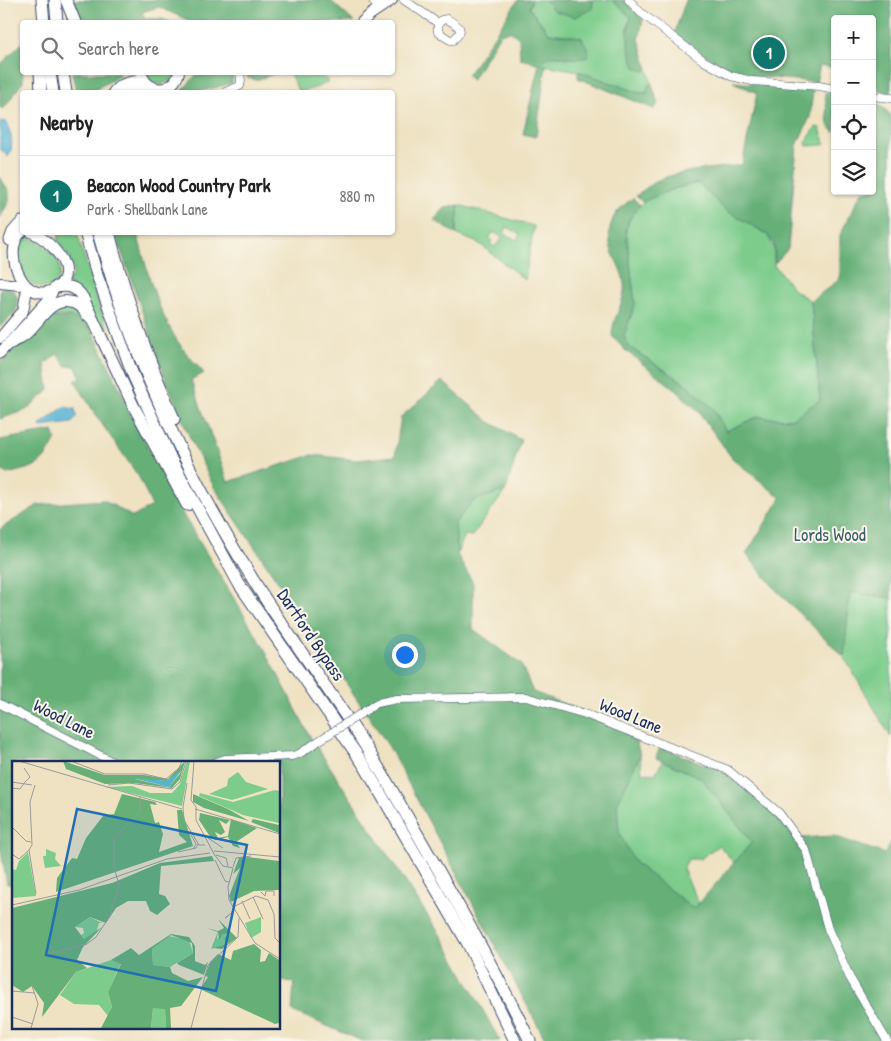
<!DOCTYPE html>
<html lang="en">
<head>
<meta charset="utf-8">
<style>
  body { margin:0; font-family:"Patrick Hand",sans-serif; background:#f2f2f2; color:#222 }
  .controls { position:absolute; right:15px; top:15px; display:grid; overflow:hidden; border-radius:5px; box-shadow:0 1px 4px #0004 }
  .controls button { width:45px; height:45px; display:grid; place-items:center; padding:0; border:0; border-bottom:1px solid #e0e0e0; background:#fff; color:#222; font:25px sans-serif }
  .you { position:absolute; left:404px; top:654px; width:18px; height:18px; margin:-12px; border:4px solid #fff; border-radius:50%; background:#1a73e8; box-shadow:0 0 0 8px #1a73e833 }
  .badge { display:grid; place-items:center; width:32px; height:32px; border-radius:50%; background:#0f766e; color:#fff; font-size:16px; font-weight:700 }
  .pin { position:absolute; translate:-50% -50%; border:2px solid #fff; box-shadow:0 1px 5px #0006 }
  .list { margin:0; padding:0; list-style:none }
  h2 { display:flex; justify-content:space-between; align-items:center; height:65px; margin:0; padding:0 20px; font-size:21px }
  h2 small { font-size:16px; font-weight:400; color:#767676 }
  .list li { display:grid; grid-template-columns:32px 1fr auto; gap:15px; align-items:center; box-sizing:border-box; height:80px; padding:0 20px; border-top:1px solid #e0e0e0 }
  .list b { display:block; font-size:19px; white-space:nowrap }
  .list p { margin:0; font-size:16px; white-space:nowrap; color:#767676 }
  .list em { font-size:16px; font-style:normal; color:#767676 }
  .icon { flex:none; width:28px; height:28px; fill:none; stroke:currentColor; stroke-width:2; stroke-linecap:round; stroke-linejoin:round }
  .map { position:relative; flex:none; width:891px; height:1041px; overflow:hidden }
  .search { position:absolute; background:#fff; box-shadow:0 1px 4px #0004; left:20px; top:20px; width:375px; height:55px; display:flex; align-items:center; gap:12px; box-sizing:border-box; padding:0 18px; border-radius:5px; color:#767676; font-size:19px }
  .panel { position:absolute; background:#fff; box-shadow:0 1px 4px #0004; left:20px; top:90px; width:375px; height:145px; border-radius:5px }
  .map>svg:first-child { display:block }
  .green { fill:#7dcc8c; stroke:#4c7e75; fill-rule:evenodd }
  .forest { fill:#66b078; stroke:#40706b }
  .water { fill:#56b3d4; stroke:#387199 }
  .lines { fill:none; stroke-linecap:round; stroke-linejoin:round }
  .minor-casing { stroke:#3b4a6d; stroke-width:9 }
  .major-casing { stroke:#3b4a6d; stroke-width:12 }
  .highway-casing { stroke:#3b4a6d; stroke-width:13 }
  .minor { stroke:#fff; stroke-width:8 }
  .major { stroke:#fff; stroke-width:10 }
  .highway { stroke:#fff; stroke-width:11 }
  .minor-bridge-casing { stroke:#3b4a6d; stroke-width:9; stroke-linecap:butt }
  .minor-bridge { stroke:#fff; stroke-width:8 }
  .labels { text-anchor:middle; stroke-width:4; stroke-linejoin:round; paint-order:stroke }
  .park-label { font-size:18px; fill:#385e6c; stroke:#fbf7ec }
  .street-label { font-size:18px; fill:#1b2f5e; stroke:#fbf7ec }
  .inset-road { fill:none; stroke:#9a9a9a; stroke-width:1 }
  .view { fill:#1f6fb2; fill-opacity:0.15; stroke:#1f6fb2; stroke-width:2.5 }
  .inset-edge { fill:none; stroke:#1b2f5e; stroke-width:2.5 }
</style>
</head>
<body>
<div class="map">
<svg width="891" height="1041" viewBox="0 0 891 1041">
  <rect width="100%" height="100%" fill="#fbf7ec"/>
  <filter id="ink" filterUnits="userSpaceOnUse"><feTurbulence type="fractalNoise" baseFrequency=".02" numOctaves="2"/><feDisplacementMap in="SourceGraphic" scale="10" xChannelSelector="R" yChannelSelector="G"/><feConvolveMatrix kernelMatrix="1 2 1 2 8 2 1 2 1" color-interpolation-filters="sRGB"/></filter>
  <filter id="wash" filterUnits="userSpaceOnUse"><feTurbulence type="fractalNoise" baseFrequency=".0096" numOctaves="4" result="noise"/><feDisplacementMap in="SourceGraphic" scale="20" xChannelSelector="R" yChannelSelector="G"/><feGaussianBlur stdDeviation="1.12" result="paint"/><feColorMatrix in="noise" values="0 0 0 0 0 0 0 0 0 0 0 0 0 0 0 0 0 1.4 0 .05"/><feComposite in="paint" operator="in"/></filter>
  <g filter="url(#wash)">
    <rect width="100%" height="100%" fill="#eee2c2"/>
    <!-- green -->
    <g class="green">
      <path d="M532,0H545L554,11L592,9L593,0H612L631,17L627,30L643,71L648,69L652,84L648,85L647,93H640L578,71L539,64C550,54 555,54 568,59L581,37L549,33L529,8Z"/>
      <polygon points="292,72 314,73 329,81 318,87 299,92 290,74"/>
      <polygon points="146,73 175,73 174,78 161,85 151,82"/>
      <polygon points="816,127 820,128 825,144 823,145 807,146 806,142"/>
      <path d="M698,183L724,209L767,234L774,248V265L794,290L811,301L820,401L791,419L758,417L726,431L713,408L686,384L629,347L624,336L635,304L626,230C629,220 634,210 642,203C653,194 683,186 698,183Z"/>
      <path d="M459,205L534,226L525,280L480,244L456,234ZM507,227L520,234L517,240L504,234ZM494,232L503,238L494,247L490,244L492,240L489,238Z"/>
      <path d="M59,233H77L98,302L131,390L68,282C70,279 72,278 73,275C76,265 64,248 58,242Z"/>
      <path d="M24,237C41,238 68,262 58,280C44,305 0,263 11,245C14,242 20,239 24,237Z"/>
      <path d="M73,306L88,322L96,338C85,319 64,309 43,321C36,325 31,332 26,337C18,346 9,354 0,362L56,308Z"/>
      <polygon points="506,490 472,536 465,535 457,554 455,523 473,501"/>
      <polygon points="850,592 891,598 891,737 844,657"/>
      <polygon points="640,755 642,773 655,774 663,761 701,778 752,842 734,863 719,845 700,859 688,859 683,869 699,904 693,908 635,863 618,832 617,804"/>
    </g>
    <!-- forest -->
    <g class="forest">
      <polygon points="73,0 330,0 354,22 192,22 159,7 142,12 145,19 162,19 170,22 82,22"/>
      <path d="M518,0H532L529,8L549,33L581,37L588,49V57C566,64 558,46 540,63L546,65L536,137L523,134L539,64L520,58L519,38L510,31L500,34L472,80L467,76Z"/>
      <polygon points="545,0 593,0 592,9 575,17 554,11"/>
      <path d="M612,0H624L643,19L639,39L648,69L644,71L635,67C628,47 625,37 631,17Z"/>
      <polygon points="686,0 891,0 891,93 872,90 872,19 835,19 835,69 820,65 816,82 733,74 674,34"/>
      <polygon points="22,43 23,82 4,108 0,108 0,65"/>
      <polygon points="578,71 640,93 647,93 648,85 652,84 658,104 654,109 578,78"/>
      <polygon points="72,73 116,73 121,75 96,89 94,92 76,92"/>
      <polygon points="233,73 232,83 199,92 181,92 196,75"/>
      <polygon points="245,73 245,72 276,73 257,80 248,78"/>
      <path d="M733,82L813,90L810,117L797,145L788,249L775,263L774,244L767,234L724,209L698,183L675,188L642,202L636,196C643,191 650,184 658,180C685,169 715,169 742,165L757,93Z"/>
      <polygon points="825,92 835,94 835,133 828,125"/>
      <path d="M872,100L876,101L891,115V598L850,592L844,657L778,592L746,554L781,498L732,458L698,411L676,390L625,350L612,336C612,320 622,307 624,292C626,275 617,265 612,251C607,239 609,221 618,211C622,206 628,202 633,198L640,205L629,219L626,230L635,304L624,336L629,347L686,384L713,408L726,431L758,417L791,419L820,400L811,301L840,279V235L862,191H872Z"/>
      <polygon points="0,177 9,191 9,201 0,218"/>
      <polygon points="459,205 456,234 434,220 445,208"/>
      <path d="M115,233H137C146,265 154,301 171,330C179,346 192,360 204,373L191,380L228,482L312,455L357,460L395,456L401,417L442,381L490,422L521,440L506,490L473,501L455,523L457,554L473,583V629L521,664L533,692L633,730L640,755L617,804L619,832L635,863L694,909L752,842L701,778L656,758L660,747L722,771L770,808L801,838L834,836L885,854L891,841V1041H546L388,745L214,487L191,440L167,383Z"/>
      <path d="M6,287L14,291C24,309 12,315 0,327V289Z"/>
      <polygon points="71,317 82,321 92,330 129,408 131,416 143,437 174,500 264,648 311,738 445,942 500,1041 362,1041 292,1011 294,983 279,979 279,762 14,762 14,884 7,884 0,846 0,529 38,505 104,500 133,517 152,506 139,477 99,420 75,381 81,377 75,366 66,366 57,354 45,364 49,390 26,410 0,419 0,362 43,321 50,318"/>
      <path d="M53,431L56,439C41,468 38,466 7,474L0,469V440Z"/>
    </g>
    <!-- water -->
    <g class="water">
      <path d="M0,121L6,122C11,133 15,146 8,157L0,149Z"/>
      <polygon points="64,407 75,409 77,417 72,423 41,427 40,425"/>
    </g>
  </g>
  <g filter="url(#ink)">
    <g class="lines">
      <!-- minor casing -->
      <g class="minor-casing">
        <g id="minor">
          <polyline points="373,0 378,9"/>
          <polyline points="404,0 438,23"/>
          <polyline points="629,0 640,12 704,61 731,76 752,81 819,86 835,89"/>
          <path d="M447,19C457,25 467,29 453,40H450L438,32V23L442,20Z"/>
          <polyline points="225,92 240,86 241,81 240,72"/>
          <polyline points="872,96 891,98"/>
          <polyline points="0,704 113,762"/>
          <polyline points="365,711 377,703 397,699 526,697 585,714 728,770 779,813 806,850 828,929 850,978 887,1041"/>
          <polyline points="216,762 225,759 292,756 299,754 317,742"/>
        </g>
      </g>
      <!-- major casing -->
      <g class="major-casing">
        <g id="major">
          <polyline points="362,22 371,14 392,0"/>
          <path d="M141,72C147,94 174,94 179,72"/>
          <path d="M22,232C0,250 25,311 57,287C80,270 49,239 31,232"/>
          <polyline points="0,283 20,285"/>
          <polyline points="0,338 23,311 27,289"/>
          <polyline points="0,353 49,299 53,290"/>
        </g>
      </g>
      <!-- highway casing -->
      <g class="highway-casing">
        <g id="highway">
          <polyline points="42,0 44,22"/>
          <polyline points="55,0 57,22"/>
          <polyline points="66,0 75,22"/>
          <polyline points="40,72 41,92"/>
          <polyline points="50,72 53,92"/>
          <polyline points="63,72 66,92"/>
          <polyline points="124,88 134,88 144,92"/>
          <path d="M114,92C121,83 135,79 147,84"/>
          <polyline points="85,232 97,275 133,375 172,461 239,584 364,765 468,944 515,1041"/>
          <path d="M98,232C132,358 187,475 257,586C287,634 322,679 353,727C378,764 399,803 422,842C460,907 497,973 530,1041"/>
          <path d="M109,232C125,296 148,359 174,419"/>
          <polyline points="10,240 13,232 22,222"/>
          <path d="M56,287C70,285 76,287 83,298L133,405L187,505"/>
          <path d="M11,343C15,340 20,338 24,335C39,324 48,298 70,302C78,303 83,308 88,316"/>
        </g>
      </g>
      <!-- minor -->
      <use href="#minor" class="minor"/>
      <!-- major -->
      <use href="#major" class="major"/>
      <!-- highway -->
      <use href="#highway" class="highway"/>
      <!-- minor-bridge casing -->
      <g class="minor-bridge-casing">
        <polyline id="minor-bridge" points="317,742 365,711"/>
      </g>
      <!-- minor-bridge -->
      <use href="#minor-bridge" class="minor-bridge"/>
    </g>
  </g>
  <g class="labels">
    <!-- park labels -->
    <g class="park-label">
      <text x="830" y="541">Lords Wood</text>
    </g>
    <!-- street labels -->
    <g class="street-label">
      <text transform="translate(311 635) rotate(56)" y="6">Dartford Bypass</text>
      <text transform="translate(631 716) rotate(22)" y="6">Wood Lane</text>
      <text transform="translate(64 719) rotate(27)" y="6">Wood Lane</text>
    </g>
  </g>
  <!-- overview -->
  <g transform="translate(12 761)">
    <rect width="268" height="268" fill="#eee2c2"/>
    <path d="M175,0H178L170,45L94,26L120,25L138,32H160L168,23ZM226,11L234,21L256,28L220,39L197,33L215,25L216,18ZM263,29L267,30V62L231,54L187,35L188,32L221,41ZM34,88L44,92L43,98L49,105L33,107L31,95H34ZM16,91L24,135L0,137V108L4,109L7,100ZM78,156L90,162H87L84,172L72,178L69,174L72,172L71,167L63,166ZM249,156V171L239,177L233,162ZM206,170L205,178L215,170L218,172L214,174L217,182L199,188ZM157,175L177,179L181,192L158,206L141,204L140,188ZM99,199L109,202L96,231L100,246L96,255L87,244L62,243L48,234L64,211ZM141,247H153L154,267H139Z" fill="#7dcc8c"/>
    <path d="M51,0L93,14H132L156,18L173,0L168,18L160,27L122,22L93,23L54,8ZM170,10L157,26L123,18L155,20ZM110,33L143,41L145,44L138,43L143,62L147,61L151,73L147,91L175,81L167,74L165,49H170L181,85L44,131L45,117L60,97L65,98L74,77L91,55L102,53ZM181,33L216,48L237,60L192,47L181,41ZM188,52L218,59L214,63L207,59L213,71L209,74L203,71L206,77L216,75L219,58L245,67L224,81L228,87L221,85L216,76L204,79L199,77L187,59ZM241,58L267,64V72L239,61ZM200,95L202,100L149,105L147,133L153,135L158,143L145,154L138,150L134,140H116L104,147L94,162L78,156L63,166L72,178L90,166L71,186L65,199L75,207L64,211L30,256L32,242L20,225L11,231L0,224V147L100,122L148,102ZM236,96L267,100V129L242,130L219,141L217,135L228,107L221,113L227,97ZM206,158L225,177L210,188L201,187L217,182L212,178L218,172L211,173L207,179L206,171L194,167L206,170L212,167ZM159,173L177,176L183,185V200L193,204L196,201L192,214L167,204L165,202L181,192L180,182L159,174L140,188L141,204L158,206L160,212L176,220L191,216L169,245L158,247L159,267H154L153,248L141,247L139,267H89L100,246L96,231L109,203L99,199L119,187L127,194ZM242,183L249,189L248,201L253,200L257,192L267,199V262L263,263L188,228L196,216L193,215L198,201L206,193L219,199L221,190Z" fill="#66b078" fill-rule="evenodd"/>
    <path d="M169,10L157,26L121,17L155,20Z" fill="#56b3d4"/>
    <path class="inset-road" d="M7,0L170,48M59,0L93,13H132L154,18L167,7L170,0M182,0L179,39L184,46V59L202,93L211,105L221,107L216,126L217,139L243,182L268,198M12,7L18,16L13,21M0,21L20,24M175,22L171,46L172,59L187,84H193M23,24L18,41L20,84L17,89L24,133M96,24L117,22L160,28L168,21L174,0M0,27L8,28L13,21M183,48L268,73M0,66L14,80L19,81M179,74L184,83L181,88M196,77L211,87M202,90L268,96M166,91L184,87L186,83M0,93L7,98L17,89M204,94L214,97L216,105M203,99L213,120L217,121M221,106L224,97L239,95M249,131L253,135L254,130H262V135M241,136L251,158M230,140L238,158M0,144L67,129L155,98L198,92M221,146L244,135L256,139L262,153L263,177L268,182M216,155L213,157L222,150M31,194L75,183L84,176L98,155L107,124L102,106V78L128,51V36M0,230L23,232M0,256L21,263M19,267L26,243L20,225M179,267L196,204L226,176L227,157"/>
    <path class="view" d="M65,48L235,84L204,230L34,194Z"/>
    <rect width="268" height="268" class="inset-edge"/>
  </g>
</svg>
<div class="controls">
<button>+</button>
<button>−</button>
<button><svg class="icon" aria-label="locate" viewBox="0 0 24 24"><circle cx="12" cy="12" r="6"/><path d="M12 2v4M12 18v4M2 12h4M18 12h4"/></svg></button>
<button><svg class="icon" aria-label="layers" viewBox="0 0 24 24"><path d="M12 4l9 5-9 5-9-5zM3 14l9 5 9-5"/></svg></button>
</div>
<div class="you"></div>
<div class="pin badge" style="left:769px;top:53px">1</div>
<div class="search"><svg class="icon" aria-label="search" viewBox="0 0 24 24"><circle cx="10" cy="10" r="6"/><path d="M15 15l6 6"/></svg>Search here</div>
<section class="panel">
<h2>Nearby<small></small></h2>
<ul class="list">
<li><span class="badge">1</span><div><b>Beacon Wood Country Park</b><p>Park · Shellbank Lane</p></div><em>880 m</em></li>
</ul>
</section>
</div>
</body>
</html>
